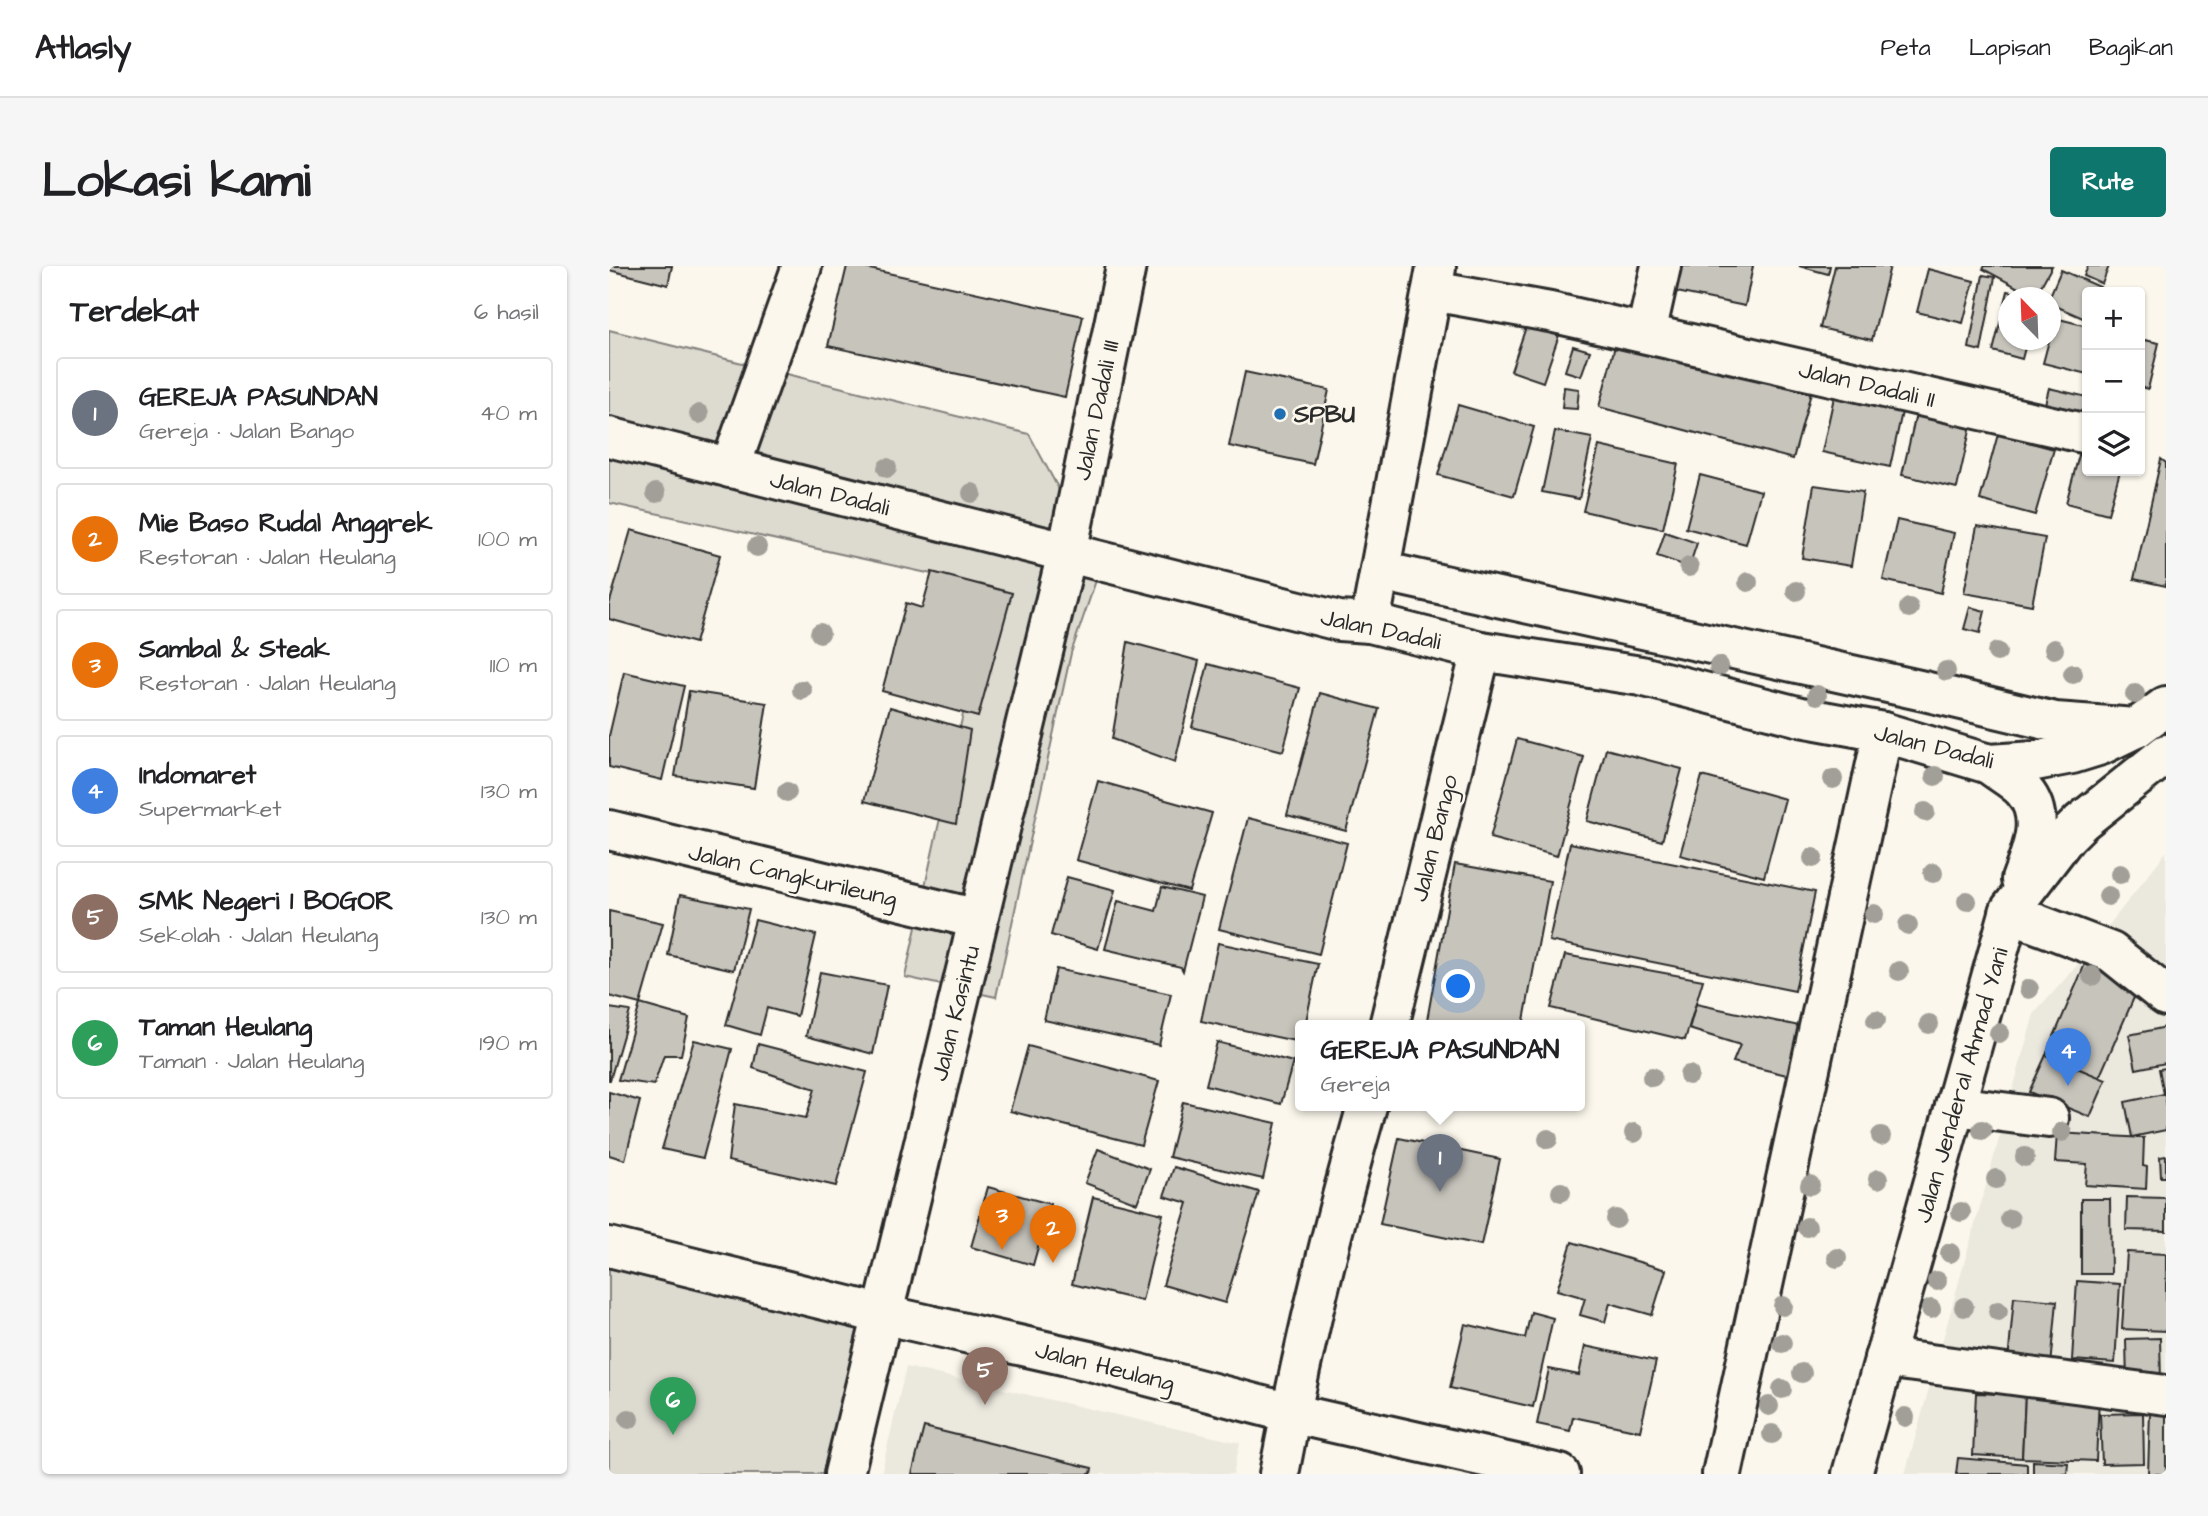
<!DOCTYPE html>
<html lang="id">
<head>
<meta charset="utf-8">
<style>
  body { margin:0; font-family:"Architects Daughter",sans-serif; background:#f6f6f6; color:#202124 }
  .controls { position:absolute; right:21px; top:21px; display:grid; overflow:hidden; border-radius:7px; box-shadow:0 2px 5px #0004 }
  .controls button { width:63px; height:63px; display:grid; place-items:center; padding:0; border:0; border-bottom:2px solid #e0e0e0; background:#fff; color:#202124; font:35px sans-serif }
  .compass { position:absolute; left:1389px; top:21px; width:63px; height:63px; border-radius:50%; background:#fff; box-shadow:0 2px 5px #0004; rotate:337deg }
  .you { position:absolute; left:850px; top:721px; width:24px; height:24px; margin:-18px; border:5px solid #fff; border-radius:50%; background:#1a73e8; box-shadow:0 0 0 10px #1a73e833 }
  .badge { display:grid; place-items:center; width:46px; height:46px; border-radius:50%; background:#0f766e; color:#fff; font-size:23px; font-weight:700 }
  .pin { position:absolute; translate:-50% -58px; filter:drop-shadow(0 2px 4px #0008) }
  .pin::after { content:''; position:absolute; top:37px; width:24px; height:21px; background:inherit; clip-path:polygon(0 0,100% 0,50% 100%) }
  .popup { position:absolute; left:686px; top:754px; width:290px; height:91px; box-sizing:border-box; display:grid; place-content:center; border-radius:7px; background:#fff; filter:drop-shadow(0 2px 5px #0005); font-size:23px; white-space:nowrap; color:#757577 }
  .popup b { font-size:26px; color:#202124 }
  .popup::after { content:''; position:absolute; left:50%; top:100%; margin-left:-14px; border:14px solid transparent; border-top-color:#fff }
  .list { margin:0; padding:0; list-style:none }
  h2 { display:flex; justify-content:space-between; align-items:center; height:91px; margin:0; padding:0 28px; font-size:30px }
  h2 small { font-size:23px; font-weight:400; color:#757577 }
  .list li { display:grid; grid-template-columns:46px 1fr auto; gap:21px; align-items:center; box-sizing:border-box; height:112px; margin:0 14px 14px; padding:0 14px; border:2px solid #e0e0e0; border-radius:7px }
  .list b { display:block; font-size:26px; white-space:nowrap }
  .list p { margin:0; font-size:23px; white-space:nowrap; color:#757577 }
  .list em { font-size:23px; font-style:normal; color:#757577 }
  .icon { flex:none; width:38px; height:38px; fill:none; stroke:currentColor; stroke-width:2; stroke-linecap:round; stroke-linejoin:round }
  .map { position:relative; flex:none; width:1557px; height:1208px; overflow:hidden; border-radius:7px }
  header { display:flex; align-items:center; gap:42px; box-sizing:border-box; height:98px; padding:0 35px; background:#fff; border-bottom:2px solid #e0e0e0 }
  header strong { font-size:33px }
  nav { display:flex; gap:38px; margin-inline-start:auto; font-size:24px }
  .intro { display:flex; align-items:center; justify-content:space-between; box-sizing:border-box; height:168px; padding:0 42px }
  h1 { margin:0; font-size:49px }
  .button { padding:18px 32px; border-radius:7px; background:#0f766e; color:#fff; font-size:24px; font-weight:700 }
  main { display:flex; gap:42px; padding:0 42px }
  aside { flex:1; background:#fff; border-radius:7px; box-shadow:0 2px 5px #0004 }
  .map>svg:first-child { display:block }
  .built { fill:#ebe8de }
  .green { fill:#dddad0; stroke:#84827e; stroke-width:2 }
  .building { fill:#c7c4bc; stroke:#2b2b2b; stroke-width:2 }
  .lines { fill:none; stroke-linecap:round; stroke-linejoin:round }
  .minor-casing { stroke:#2b2b2b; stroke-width:44 }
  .major-casing { stroke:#2b2b2b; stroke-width:44 }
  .minor { stroke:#fbf7ec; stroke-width:38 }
  .major { stroke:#fbf7ec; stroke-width:38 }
  .tree { fill:#a19f98 }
  .poi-dot { fill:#1f6fb2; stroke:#fbf7ec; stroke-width:2.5 }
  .labels { text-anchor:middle; stroke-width:5; stroke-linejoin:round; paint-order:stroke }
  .street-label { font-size:24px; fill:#2b2b2b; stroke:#fbf7ec }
  .poi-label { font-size:24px; font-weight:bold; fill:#2b2b2b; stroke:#fbf7ec; text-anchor:start }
</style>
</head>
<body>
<header>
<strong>Atlasly</strong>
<nav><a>Peta</a><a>Lapisan</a><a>Bagikan</a></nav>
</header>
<div class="intro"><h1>Lokasi kami</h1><a class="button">Rute</a></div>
<main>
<aside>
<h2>Terdekat<small>6 hasil</small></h2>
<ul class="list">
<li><span class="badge" style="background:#6b7280">1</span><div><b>GEREJA PASUNDAN</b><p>Gereja · Jalan Bango</p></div><em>40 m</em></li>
<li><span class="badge" style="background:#e8710a">2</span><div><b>Mie Baso Rudal Anggrek</b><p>Restoran · Jalan Heulang</p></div><em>100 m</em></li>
<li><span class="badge" style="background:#e8710a">3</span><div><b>Sambal &amp; Steak</b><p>Restoran · Jalan Heulang</p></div><em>110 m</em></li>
<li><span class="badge" style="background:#3f7fe0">4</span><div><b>Indomaret</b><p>Supermarket</p></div><em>130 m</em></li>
<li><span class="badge" style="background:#8d6e63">5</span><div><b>SMK Negeri 1 BOGOR</b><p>Sekolah · Jalan Heulang</p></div><em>130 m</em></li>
<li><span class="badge" style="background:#2e9e5b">6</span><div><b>Taman Heulang</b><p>Taman · Jalan Heulang</p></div><em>190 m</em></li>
</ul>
</aside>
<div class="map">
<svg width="1557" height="1208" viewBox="0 0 1557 1208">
  <rect width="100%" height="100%" fill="#fbf7ec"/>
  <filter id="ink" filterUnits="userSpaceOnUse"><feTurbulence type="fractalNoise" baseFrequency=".0143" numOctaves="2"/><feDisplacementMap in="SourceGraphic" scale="14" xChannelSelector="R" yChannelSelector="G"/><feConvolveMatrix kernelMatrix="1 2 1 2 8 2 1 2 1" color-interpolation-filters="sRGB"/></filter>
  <g filter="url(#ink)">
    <!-- built -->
    <g class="built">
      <polygon points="1557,586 1557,1208 1296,1208 1425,748 1471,696"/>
      <polygon points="297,1101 631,1177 624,1208 272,1208"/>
    </g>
    <!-- green -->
    <g class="green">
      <polygon points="0,64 420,168 489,296 493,297 462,387 387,731 296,711 382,321 0,237"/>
      <polygon points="0,979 293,1049 252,1208 0,1208"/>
    </g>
    <!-- building -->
    <g class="building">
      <polygon points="0,0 63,0 59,19 0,4"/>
      <polygon points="238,0 247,0 474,50 456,131 219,80"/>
      <polygon points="1063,0 1144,0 1136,40 1058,24"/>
      <polygon points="1190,0 1221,0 1219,8"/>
      <polygon points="1226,0 1281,0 1263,74 1211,62"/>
      <polygon points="1376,0 1443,0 1426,31 1374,3"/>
      <polygon points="1479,0 1500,0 1493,18 1475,10"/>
      <polygon points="1319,3 1365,15 1354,57 1308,46"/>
      <polygon points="1452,4 1491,21 1489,26 1478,26 1476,53 1442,38 1440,32"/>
      <polygon points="1374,9 1386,11 1372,85 1360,82"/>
      <polygon points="1399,25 1424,32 1400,32 1400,74 1418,74 1413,93 1384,85"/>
      <polygon points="1446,52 1478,60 1478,108 1434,97"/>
      <polygon points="919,55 951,66 934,116 902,105"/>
      <polygon points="1531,73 1550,77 1539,123 1531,121"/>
      <polygon points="1007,76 1202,127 1184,193 990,141"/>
      <polygon points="964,80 981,85 972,110 956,105"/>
      <polygon points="636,106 720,124 704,198 620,180"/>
      <polygon points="955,121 970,123 968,143 953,142"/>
      <polygon points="1440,122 1478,131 1476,147 1436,138"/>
      <polygon points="1225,131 1293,146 1281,201 1213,186"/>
      <polygon points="849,139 925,161 905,230 829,209"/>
      <polygon points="1307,148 1362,160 1348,222 1293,209"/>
      <polygon points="946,165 983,172 970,233 933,226"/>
      <polygon points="1389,168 1445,183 1426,249 1371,234"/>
      <polygon points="1473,178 1478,179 1478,205 1511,205 1499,248 1457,237"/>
      <polygon points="990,180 1069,198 1054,263 974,245"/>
      <polygon points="1552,193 1557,197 1557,320 1525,313"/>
      <polygon points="1091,209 1152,225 1137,278 1077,262"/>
      <polygon points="1205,219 1254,226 1242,300 1193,292"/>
      <polygon points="1288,254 1345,267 1332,327 1274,314"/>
      <polygon points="1368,260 1436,272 1423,339 1355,327"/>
      <polygon points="22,264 111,289 86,377 0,353 0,339"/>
      <polygon points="1056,266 1088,277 1080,301 1048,290"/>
      <polygon points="323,306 403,327 369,451 273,425 297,337 313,342"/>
      <polygon points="1361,341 1376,345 1371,367 1355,363"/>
      <polygon points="519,376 590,395 566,496 503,473"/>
      <polygon points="599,398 691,422 674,485 583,461"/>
      <polygon points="15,406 75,420 53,514 0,501 0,470"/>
      <polygon points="80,425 158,437 145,522 66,510"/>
      <polygon points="711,427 770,443 737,565 678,549"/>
      <polygon points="281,441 361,464 347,558 255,535"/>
      <polygon points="908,473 975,491 948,590 881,572"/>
      <polygon points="997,483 1073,503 1053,575 978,555"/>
      <polygon points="1093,510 1176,533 1155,611 1071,589"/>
      <polygon points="489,515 603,547 580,625 467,594"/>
      <polygon points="639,552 738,577 710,688 610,663"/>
      <polygon points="961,577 1206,626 1186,725 940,675"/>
      <polygon points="846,598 941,615 914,760 817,760"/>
      <polygon points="458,611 506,624 489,683 442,669"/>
      <polygon points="553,621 593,631 574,705 572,701 496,683 509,635 547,645"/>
      <polygon points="71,629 140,643 125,704 59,689"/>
      <polygon points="0,645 54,657 31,738 0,730"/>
      <polygon points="146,654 207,669 188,750 158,742 151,769 117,759"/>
      <polygon points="609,677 709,698 696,760 691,760 691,776 592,755"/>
      <polygon points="956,689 1094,714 1076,774 942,742"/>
      <polygon points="1476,698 1530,720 1490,812 1437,789"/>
      <polygon points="447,703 562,728 550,779 435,754"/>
      <polygon points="211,706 278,719 264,788 197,770"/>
      <polygon points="31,738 80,752 72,789 55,789 45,819 9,814"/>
      <polygon points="1087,738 1190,760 1178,809 1124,796 1131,779 1080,763"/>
      <polygon points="0,742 21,745 1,814 0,814"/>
      <polygon points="1557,761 1557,797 1527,803 1520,769"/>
      <polygon points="85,774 123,783 94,892 53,883"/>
      <polygon points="608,776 684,796 672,838 597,819"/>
      <polygon points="149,778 258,806 227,920 119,895 126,838 197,852 206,823 144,802"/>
      <polygon points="419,780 550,815 532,879 401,845"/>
      <polygon points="1437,789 1497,814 1481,851 1420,826"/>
      <polygon points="1557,802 1557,864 1523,871 1516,836 1555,828 1550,803"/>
      <polygon points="0,826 31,835 16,894 0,889"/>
      <polygon points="574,836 667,857 654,913 560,891"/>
      <polygon points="1448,867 1535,872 1534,900 1538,901 1537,923 1476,919 1478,898 1446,896"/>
      <polygon points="790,872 891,893 872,979 771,958"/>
      <polygon points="489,883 541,903 528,937 476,917"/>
      <polygon points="1557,890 1557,911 1552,911 1551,891"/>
      <polygon points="565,901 650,926 616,1037 554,1019 579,937 555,930"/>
      <polygon points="379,921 441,938 424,999 362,981"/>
      <polygon points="484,931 554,948 533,1035 463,1018"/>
      <polygon points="1518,931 1557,932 1557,965 1517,964"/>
      <polygon points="1472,933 1501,933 1502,1008 1472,1008"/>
      <polygon points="963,976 1057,1004 1043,1049 1001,1037 996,1056 971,1049 976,1032 948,1024"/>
      <polygon points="1518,986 1557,988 1557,1065 1513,1063"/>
      <polygon points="1468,1015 1511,1018 1506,1097 1463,1094"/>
      <polygon points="1405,1031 1448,1035 1442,1100 1399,1096"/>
      <polygon points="922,1046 944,1052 924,1141 841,1122 856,1058 916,1072"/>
      <polygon points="1551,1072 1552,1117 1518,1118 1517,1073"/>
      <polygon points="976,1080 1047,1095 1031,1165 964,1151 961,1165 928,1158 940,1103 970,1109"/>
      <polygon points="1367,1127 1416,1129 1413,1192 1364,1189"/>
      <polygon points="1416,1129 1490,1132 1487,1195 1413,1192"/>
      <polygon points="1541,1146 1557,1146 1557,1208 1539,1208"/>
      <polygon points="1534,1147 1535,1197 1493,1198 1491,1148"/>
      <polygon points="315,1161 483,1202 482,1208 303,1208"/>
      <polygon points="1349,1192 1418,1198 1418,1208 1347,1208"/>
      <polygon points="1424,1195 1459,1197 1458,1208 1424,1208"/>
    </g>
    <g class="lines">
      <!-- minor casing -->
      <g class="minor-casing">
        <g id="minor">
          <polyline points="823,25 941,46 1478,168"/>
          <polyline points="1037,67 1052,0"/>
          <polyline points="121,202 193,0"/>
          <polyline points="771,305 1315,425 1446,456 1527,462"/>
          <polyline points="761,357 827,2"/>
          <polyline points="0,564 369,653"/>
          <polyline points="1400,647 1502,686 1557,730"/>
          <polyline points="780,760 872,385"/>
          <polyline points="1346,840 1440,852"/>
          <polyline points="0,981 272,1048 485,1096 681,1147 951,1208"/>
          <polyline points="1275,1092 1557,1129"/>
          <polyline points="235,1208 458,287 517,0"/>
          <path d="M670,1208C693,1084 723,962 758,840"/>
          <polyline points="1113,1208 1274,466"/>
        </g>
      </g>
      <!-- major casing -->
      <g class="major-casing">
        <g id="major">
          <polyline points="0,171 730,355 761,357 872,385 1032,410 1192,451 1274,466 1380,498 1426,495 1463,488 1492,479 1527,462 1557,440"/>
          <path d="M1380,498C1391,507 1407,515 1415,525C1438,552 1422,586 1412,614"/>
          <polyline points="1243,1208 1401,644 1457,571 1472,556 1557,488"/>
        </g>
      </g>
      <!-- minor -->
      <use href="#minor" class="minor"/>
      <!-- major -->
      <use href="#major" class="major"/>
    </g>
    <!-- trees -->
    <g class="tree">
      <circle cx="90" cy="148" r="10"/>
      <circle cx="278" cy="202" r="10"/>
      <circle cx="47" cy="227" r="10"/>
      <circle cx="363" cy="227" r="10"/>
      <circle cx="148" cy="281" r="10"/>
      <circle cx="1080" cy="301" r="10"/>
      <circle cx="1139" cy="316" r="10"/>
      <circle cx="1187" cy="325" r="10"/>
      <circle cx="1300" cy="342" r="10"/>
      <circle cx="211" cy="367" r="10"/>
      <circle cx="1445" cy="383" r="10"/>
      <circle cx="1388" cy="386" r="10"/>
      <circle cx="1110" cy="400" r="10"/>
      <circle cx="1337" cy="405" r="10"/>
      <circle cx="1464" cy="408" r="10"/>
      <circle cx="193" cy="424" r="10"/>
      <circle cx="1526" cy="428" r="10"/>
      <circle cx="1208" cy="429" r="10"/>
      <circle cx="1326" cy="510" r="10"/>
      <circle cx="1224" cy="513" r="10"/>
      <circle cx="178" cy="526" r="10"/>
      <circle cx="1316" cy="546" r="10"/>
      <circle cx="1204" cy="592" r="10"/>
      <circle cx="1324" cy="607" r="10"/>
      <circle cx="1511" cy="608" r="10"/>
      <circle cx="1499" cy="630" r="10"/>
      <circle cx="1358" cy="635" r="10"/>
      <circle cx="1265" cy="648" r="10"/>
      <circle cx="1299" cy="659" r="10"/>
      <circle cx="1290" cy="705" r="10"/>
      <circle cx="1483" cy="710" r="10"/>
      <circle cx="1420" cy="723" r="10"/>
      <circle cx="1267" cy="754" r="10"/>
      <circle cx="1320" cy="758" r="10"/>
      <circle cx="1390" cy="767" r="10"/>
      <circle cx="1080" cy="809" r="10"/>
      <circle cx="1043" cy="811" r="10"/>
      <circle cx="1373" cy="864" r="10"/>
      <circle cx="1453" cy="866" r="10"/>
      <circle cx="1025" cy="867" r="10"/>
      <circle cx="1272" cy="870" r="10"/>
      <circle cx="939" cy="873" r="10"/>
      <circle cx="1416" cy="891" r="10"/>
      <circle cx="1269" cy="913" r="10"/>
      <circle cx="1387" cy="913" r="10"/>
      <circle cx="1201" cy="919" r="10"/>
      <circle cx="952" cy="926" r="10"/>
      <circle cx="1352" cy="946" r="10"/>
      <circle cx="1007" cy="953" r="10"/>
      <circle cx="1401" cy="953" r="10"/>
      <circle cx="1198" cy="961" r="10"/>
      <circle cx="1341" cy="987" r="10"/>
      <circle cx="1228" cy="992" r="10"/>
      <circle cx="1328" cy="1015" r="10"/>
      <circle cx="1174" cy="1040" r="10"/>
      <circle cx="1355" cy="1041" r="10"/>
      <circle cx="1322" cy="1043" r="10"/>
      <circle cx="1389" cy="1045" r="10"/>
      <circle cx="1173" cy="1077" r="10"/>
      <circle cx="1193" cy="1107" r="10"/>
      <circle cx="1173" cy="1123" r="10"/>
      <circle cx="1160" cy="1140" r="10"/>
      <circle cx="1296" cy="1151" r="10"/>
      <circle cx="20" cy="1153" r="10"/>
      <circle cx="1163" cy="1168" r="10"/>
    </g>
  </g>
  <!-- markers -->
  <circle class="poi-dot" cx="671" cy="148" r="7"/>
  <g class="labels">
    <!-- street labels -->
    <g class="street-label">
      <text transform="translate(1258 118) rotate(13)" y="8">Jalan Dadali II</text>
      <text transform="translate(487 144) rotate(-78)" y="8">Jalan Dadali III</text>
      <text transform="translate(221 227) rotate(14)" y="8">Jalan Dadali</text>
      <text transform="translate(772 363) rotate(12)" y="8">Jalan Dadali</text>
      <text transform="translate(1325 480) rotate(14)" y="8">Jalan Dadali</text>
      <text transform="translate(825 572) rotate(-76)" y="8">Jalan Bango</text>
      <text transform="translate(184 609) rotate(13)" y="8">Jalan Cangkurileung</text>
      <text transform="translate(346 747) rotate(-76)" y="8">Jalan Kasintu</text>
      <text transform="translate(1352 819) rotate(-74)" y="8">Jalan Jenderal Ahmad Yani</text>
      <text transform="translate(496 1100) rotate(14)" y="8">Jalan Heulang</text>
    </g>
    <!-- poi labels -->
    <g class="poi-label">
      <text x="685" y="156">SPBU</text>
    </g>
  </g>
</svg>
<div class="controls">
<button>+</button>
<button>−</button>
<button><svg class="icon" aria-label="layers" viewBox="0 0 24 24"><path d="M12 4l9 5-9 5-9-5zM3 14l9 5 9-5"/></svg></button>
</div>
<svg class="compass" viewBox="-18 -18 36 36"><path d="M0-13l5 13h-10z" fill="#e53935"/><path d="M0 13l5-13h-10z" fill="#757577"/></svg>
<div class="you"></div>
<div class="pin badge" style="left:831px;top:926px;background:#6b7280">1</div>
<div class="popup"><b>GEREJA PASUNDAN</b>Gereja</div>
<div class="pin badge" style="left:444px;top:997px;background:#e8710a">2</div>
<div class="pin badge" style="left:393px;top:984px;background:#e8710a">3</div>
<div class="pin badge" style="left:1459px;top:820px;background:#3f7fe0">4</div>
<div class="pin badge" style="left:376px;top:1139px;background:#8d6e63">5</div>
<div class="pin badge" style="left:64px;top:1169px;background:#2e9e5b">6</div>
</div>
</main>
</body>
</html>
